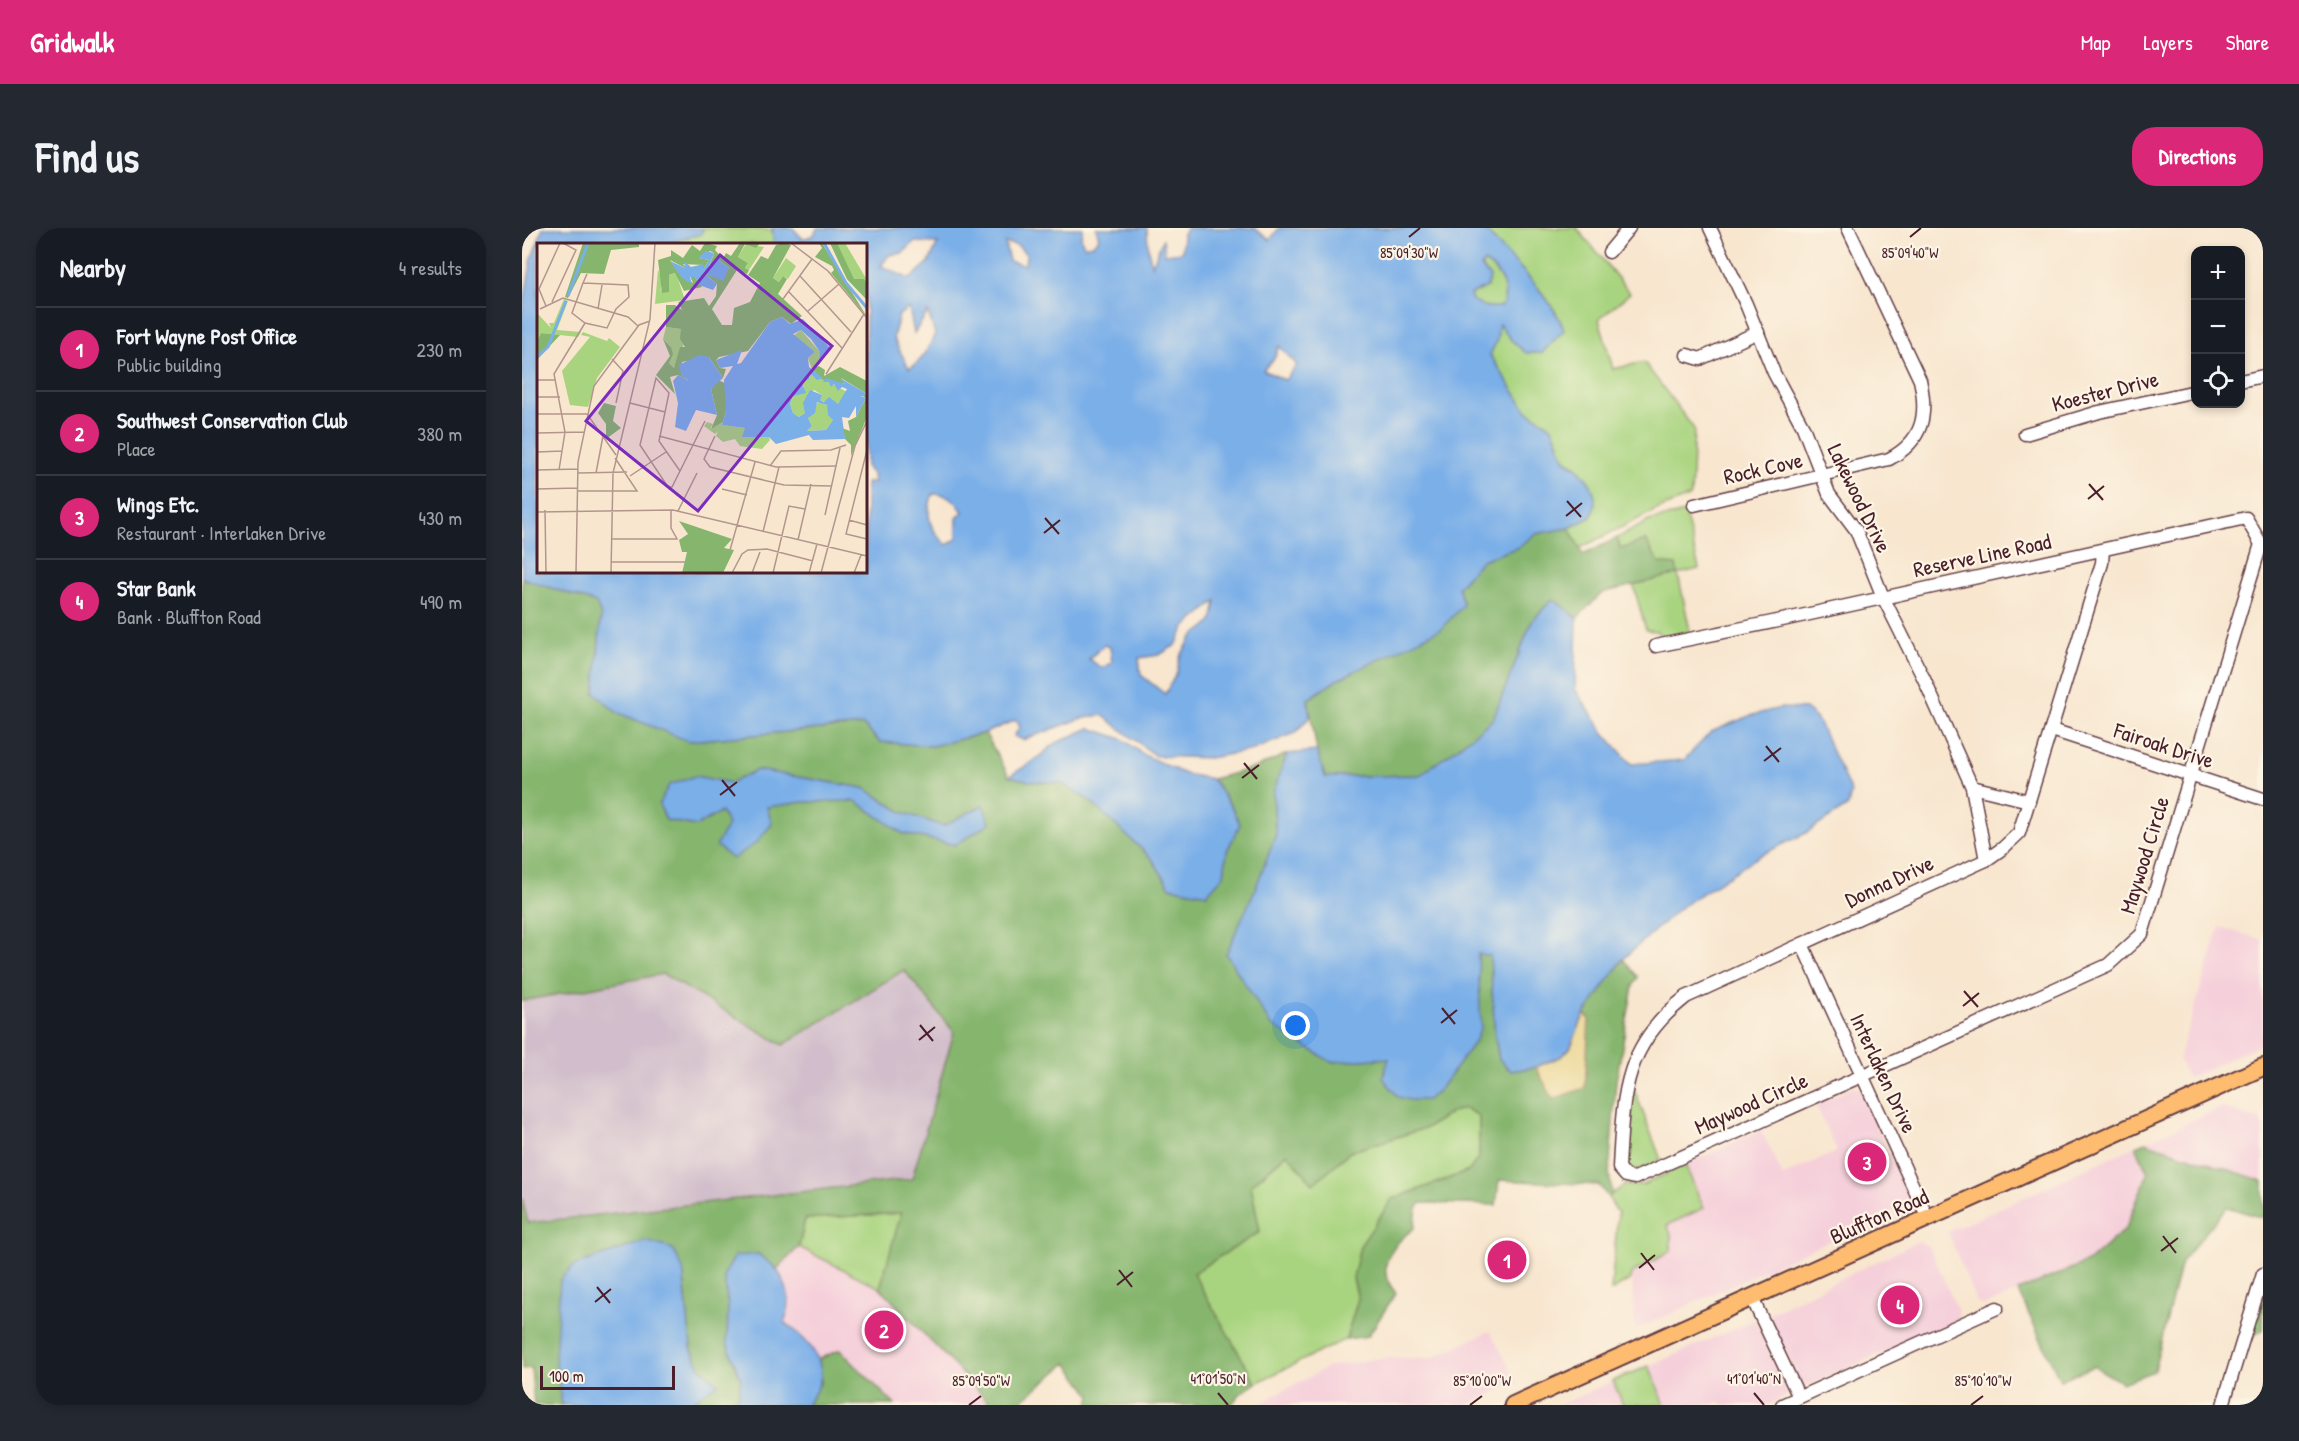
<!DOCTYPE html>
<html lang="en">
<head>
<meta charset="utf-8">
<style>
  body { margin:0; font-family:"Patrick Hand",sans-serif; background:#242831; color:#f1f3f6 }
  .controls { position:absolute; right:18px; top:18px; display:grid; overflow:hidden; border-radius:12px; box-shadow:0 3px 9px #0003 }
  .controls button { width:54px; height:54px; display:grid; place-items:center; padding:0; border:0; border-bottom:2px solid #363941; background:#171b24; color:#f1f3f6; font:30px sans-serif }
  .scale { position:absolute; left:18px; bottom:15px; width:135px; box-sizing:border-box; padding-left:6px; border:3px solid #4a1f2b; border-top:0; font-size:16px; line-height:21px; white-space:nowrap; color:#4a1f2b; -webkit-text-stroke:4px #fcf5e5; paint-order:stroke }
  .you { position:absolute; left:774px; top:798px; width:21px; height:21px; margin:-15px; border:4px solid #fff; border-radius:50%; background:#1a73e8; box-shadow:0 0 0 9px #1a73e833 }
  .badge { display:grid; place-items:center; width:39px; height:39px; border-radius:50%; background:#db2777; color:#fff; font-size:20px; font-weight:700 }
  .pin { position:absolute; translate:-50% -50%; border:3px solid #fff; box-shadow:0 2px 6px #0006 }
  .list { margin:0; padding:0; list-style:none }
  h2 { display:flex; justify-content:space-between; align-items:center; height:78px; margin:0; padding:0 24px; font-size:26px }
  h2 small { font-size:20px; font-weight:400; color:#9ea1a6 }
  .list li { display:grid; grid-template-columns:39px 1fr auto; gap:18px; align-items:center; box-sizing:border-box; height:84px; padding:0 24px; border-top:2px solid #363941 }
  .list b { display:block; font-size:22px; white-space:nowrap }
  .list p { margin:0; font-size:20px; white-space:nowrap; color:#9ea1a6 }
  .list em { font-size:20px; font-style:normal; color:#9ea1a6 }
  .icon { flex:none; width:33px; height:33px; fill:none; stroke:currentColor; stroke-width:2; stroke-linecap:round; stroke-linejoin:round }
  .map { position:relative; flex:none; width:1741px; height:1177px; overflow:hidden; border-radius:24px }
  header { display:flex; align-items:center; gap:36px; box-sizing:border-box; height:84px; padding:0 30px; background:#db2777; color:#fff }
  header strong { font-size:28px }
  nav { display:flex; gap:33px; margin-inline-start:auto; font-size:21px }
  .intro { display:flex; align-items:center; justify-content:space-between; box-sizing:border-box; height:144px; padding:0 36px }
  h1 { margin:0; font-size:42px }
  .button { padding:15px 27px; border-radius:24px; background:#db2777; color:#fff; font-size:21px; font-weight:700 }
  main { display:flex; gap:36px; padding:0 36px }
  aside { flex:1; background:#171b24; border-radius:24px; box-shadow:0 3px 9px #0003 }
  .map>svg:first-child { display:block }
  .built { fill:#f5cfda }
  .industrial { fill:#d1bdcb }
  .green { fill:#a9d47f; stroke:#7a7a55; stroke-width:1.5 }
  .forest { fill:#86b66e; stroke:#686a4c; stroke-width:1.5; fill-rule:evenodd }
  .sand { fill:#eeda9e; stroke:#9c7c64; stroke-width:1.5 }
  .water { fill:#7aafe8; stroke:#62678a; stroke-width:1.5; fill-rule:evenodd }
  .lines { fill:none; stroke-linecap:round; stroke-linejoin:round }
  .minor-casing { stroke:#643d44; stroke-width:15 }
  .major-casing { stroke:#643d44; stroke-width:20 }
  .minor { stroke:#fff; stroke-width:12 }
  .major { stroke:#fdbc70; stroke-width:16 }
  .ticks { fill:none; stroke:#4a1f2b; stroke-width:2 }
  .labels { text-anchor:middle; stroke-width:4.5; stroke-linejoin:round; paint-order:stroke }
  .street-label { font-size:22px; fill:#4a1f2b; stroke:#fcf5e5 }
  .inset-river { fill:none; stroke:#7aafe8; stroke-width:3 }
  .inset-road { fill:none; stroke:#b2968d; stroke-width:1.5 }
  .view { fill:#7b2cbf; fill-opacity:0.15; stroke:#7b2cbf; stroke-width:3 }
  .inset-edge { fill:none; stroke:#4a1f2b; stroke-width:3 }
  .ticks-label { font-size:15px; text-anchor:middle; fill:#4a1f2b; stroke:#fcf5e5; stroke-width:4.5; stroke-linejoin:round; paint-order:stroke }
</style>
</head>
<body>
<header>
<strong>Gridwalk</strong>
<nav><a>Map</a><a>Layers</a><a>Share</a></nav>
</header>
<div class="intro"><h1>Find us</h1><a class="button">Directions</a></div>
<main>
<aside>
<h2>Nearby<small>4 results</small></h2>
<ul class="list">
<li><span class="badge">1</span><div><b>Fort Wayne Post Office</b><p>Public building</p></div><em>230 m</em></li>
<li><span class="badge">2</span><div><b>Southwest Conservation Club</b><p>Place</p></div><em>380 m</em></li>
<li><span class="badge">3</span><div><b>Wings Etc.</b><p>Restaurant · Interlaken Drive</p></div><em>430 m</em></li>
<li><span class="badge">4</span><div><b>Star Bank</b><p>Bank · Bluffton Road</p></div><em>490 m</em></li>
</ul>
</aside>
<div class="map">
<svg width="1741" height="1177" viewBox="0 0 1741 1177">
  <rect width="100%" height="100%" fill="#fcf5e5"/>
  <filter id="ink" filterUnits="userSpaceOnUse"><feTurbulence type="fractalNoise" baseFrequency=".0167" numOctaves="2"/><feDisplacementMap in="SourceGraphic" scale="12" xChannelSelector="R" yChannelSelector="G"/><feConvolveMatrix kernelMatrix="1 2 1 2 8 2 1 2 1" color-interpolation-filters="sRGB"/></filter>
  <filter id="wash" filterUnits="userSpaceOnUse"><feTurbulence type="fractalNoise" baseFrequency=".008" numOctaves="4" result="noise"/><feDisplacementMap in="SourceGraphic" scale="24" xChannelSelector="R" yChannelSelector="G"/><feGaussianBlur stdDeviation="1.35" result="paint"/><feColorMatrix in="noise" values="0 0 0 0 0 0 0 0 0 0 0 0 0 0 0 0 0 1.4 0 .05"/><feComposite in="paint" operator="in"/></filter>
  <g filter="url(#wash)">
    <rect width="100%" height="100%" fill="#f8e6cf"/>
    <!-- built -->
    <g class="built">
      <polygon points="1698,699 1741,712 1741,815 1666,850 1656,831"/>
      <polygon points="1332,859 1338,861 1389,975 1113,1102 1110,1045 1149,1023 1149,1008 1145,997 1182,980 1163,937 1239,902 1261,948 1315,923 1294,877"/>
      <polygon points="1700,879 1741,894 1741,953 1623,914"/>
      <polygon points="1614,918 1626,945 1605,1000 1567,1033 1462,1078 1454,1074 1426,1004"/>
      <polygon points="1397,1013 1407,1019 1436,1083 1436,1088 1432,1093 1285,1158 1278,1155 1246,1086"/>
      <polygon points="277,1019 358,1060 465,1173 461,1177 373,1177 318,1123 297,1131 280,1107 262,1093 255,1041"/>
      <polygon points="1233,1092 1266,1167 1247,1177 1201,1177 1198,1173 1190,1177 1143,1177 1127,1138"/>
      <polygon points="968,1103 995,1154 945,1177 739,1177 742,1173 806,1139 858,1130 910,1130"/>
      <polygon points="1091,1153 1101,1177 1038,1177"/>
    </g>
    <!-- industrial -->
    <polygon class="industrial" points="383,742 432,804 390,951 5,995 0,970 0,773 141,746 261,817"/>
    <!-- green -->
    <g class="green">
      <polygon points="181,0 250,2 252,16 142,16 179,6"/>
      <path d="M961,0H1055L1108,65L1077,91L1091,141L1122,134L1172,201L1169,268L1134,282L1058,320L1047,300L1069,289L1055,238L1043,232L1030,199L1005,183L968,127L974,112L977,95L990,113L1042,102C1031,69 985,27 961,0Z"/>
      <path d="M962,34C977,43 988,61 980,78C969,81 959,79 949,71V66L965,59L968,49L959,39Z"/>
      <polygon points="1163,285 1177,341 1156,346 1168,403 1142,410 1134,403 1124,402 1111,356 1155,346 1137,335 1099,321 1095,310 1127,293"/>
      <path d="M1111,858L1139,932C1127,937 1113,949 1103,937Z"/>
      <polygon points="943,880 957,888 957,929 947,943 870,971 831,1050 836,1071 824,1111 734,1155 670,1045 738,1004 729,957 766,925 791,955 828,924 906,899 930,884"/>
      <polygon points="1163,937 1182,980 1145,997 1149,1007 1149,1023 1110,1045 1109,1051 1089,1063 1096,985 1086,969 1103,957 1120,957"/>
      <polygon points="380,985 358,1060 277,1019 283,991"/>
      <polygon points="1127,1138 1143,1177 1101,1177 1091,1153"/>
    </g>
    <!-- forest -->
    <g class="forest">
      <polygon points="1047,300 1061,327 1095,310 1099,321 1124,312 1137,335 1154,337 1156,346 1080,365 1055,390 1031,371 1010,393 971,491 935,520 898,547 803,549 795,523 786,471 815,452 936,359 960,332 997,319 1013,306"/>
      <path d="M0,350L74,375L79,387L73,465L166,513L341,497L358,514L410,518L463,505L487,548L508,553L539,555L568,573L630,631L648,659L685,666L702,647L705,623L718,596L709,578L690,551L733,540L765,526L751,565L754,607L732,664L809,834L868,830L905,872L918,861L954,812L956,725L968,728L973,808L977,831L989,843L1014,839L1031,871L1067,790L1062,787L1101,731L1116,749L1111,758L1094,853L1087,946L1090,966L1086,969L1077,957L977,952L974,977L899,975L895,980L892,1000C870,1017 851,1040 874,1065L846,1108L824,1111L836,1071L831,1050L838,1018L870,971L947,943L957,929V888L943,880L930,884L906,899L828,924L791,956L765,925L729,957L738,1004L671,1045L734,1155L718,1166L709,1177H567L569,1167L545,1135L499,1173L501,1177H470L358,1060L379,985L283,991L277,1019L255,1041L236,1026L202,1047L206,1079L205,1115L219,1151L217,1168L205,1177H175L171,1173L195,1155L178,1139L169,1120L161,1041L124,1013L53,1037L38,1052L37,1087L40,1177H12L9,1140L0,1141V970L6,995L390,951L432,804L382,742L261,817L141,746L0,773ZM235,542L342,560L380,584L421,598L461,577L433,617L380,605L334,573L281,574L245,579L206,597L199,584L174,598L144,592L137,576L173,548L209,555Z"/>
      <polygon points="1623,914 1741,953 1741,990 1705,979 1659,1034 1632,1143 1600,1155 1572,1138 1538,1152 1496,1063 1567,1033 1604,1000 1626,945 1614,918"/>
      <polygon points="1741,1063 1741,1102 1726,1110"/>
      <polygon points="318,1122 373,1177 285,1177 299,1154 297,1131"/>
    </g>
    <!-- sand -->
    <polygon class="sand" points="1062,787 1067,790 1063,860 1031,871 1014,839 1040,828 1048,820"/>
    <!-- water -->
    <g class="water">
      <path d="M21,0H181L179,6L142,16H16V344H344V255H352L351,247L344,239V16H252L250,0H271L281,11L292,7L295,0H561L559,10L562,18L572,16L577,10L574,0H625L626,21L630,38L641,10L643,26L660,24L661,5L665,0H732L748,12L757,0H961C985,27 1031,69 1042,102L1020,125H1004L990,113L977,96L975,112L968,127L1005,183L1030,199L1043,232C1057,239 1074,257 1073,274C1073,279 1071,285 1069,289L1047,300L1013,306L997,319L960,332L936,359L941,377L919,401L815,452L786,471L788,489L773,505L731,522L687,530L634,528L580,487L558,491L501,512L492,508L498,499L494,492L463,505L410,518L358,514L341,497L166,513L94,484L73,465L79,387L74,375L0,350V86L10,29ZM392,14L416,15L407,34L388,51L359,38L367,27L381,25ZM483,15L495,17L504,26L503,37L487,33ZM962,34C977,42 988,61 980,78C969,81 959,79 949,71V66L965,59L968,49L959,39ZM387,80L392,105L406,84L413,106C407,119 401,134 387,140L371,110L377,87ZM757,118L775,137L763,152L741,142L752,131ZM411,266C427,266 433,271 441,284L435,290V310L425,317C408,302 402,288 411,266ZM694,373L690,394L670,409L658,429L655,444L643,466L619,447L617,430L637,427L654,417L663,399ZM582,417L588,419L590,435L580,440L567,431Z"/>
      <polygon points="1031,371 1055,390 1053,461 1082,505 1109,536 1162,532 1189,504 1227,488 1258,480 1283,481 1295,491 1329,564 1326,578 1284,605 1237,628 1159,679 1101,731 1062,787 1048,820 1040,828 1014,839 989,843 977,831 973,808 968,728 956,726 959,799 954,812 918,861 905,872 888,872 876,869 861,850 867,830 809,834 749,797 704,726 732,664 754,607 751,565 765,526 795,523 803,549 898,547 935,520 971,491 1010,393"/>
      <polygon points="568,500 600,511 622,527 663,546 690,551 709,578 718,596 705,623 702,647 685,666 648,659 630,631 568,573 539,555 508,553 487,548 509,535 534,515"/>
      <polygon points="235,542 342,560 380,584 421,598 461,577 468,595 433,617 380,605 334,573 281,574 245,579 250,596 234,615 210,631 194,617 206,597 199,584 174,598 144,592 137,576 147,557 173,548 209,555"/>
      <polygon points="124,1013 151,1021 161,1041 169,1120 178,1139 196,1156 172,1172 175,1177 40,1177 33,1128 38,1052 53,1037"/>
      <path d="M236,1026C242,1031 251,1036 255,1042C266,1058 271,1077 262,1094C279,1106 307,1132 297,1156C295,1163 289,1170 285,1177H205L217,1168L219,1151L205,1115L206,1079L202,1047L213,1028Z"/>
    </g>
  </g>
  <g filter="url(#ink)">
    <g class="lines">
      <!-- minor casing -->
      <g class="minor-casing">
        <g id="minor">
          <polyline points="1188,0 1224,76 1252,145 1281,199 1307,266 1334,302 1361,369 1402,451 1450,559 1464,632"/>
          <polyline points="1087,24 1107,0"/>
          <polyline points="1165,127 1178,131 1236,104"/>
          <polyline points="1718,153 1741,148"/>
          <polyline points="1503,206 1577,184 1674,163"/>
          <path d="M1172,277L1367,231C1401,213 1406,187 1398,152L1326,0"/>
          <path d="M1134,418L1265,391L1724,290L1739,316L1620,706L1586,737L1113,950L1104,948L1097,940C1101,866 1101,818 1164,769L1464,632L1481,620L1497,605L1580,335L1581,322"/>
          <polyline points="1530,502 1741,571"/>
          <polyline points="1450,559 1507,573"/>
          <polyline points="1280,716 1406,991"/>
          <polyline points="1230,1070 1277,1169"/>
          <polyline points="1260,1177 1475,1080"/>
          <polyline points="1701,1177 1741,1046"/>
          <polyline points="1739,1177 1741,1176"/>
        </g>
      </g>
      <!-- major casing -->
      <g class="major-casing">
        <polyline id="major" points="991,1177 1741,839"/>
      </g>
      <!-- minor -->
      <use href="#minor" class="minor"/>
      <!-- major -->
      <use href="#major" class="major"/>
    </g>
  </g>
  <!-- ticks -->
  <path class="ticks" d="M887,9L898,0M1388,9L1399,0M1567,256L1581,272M1566,271L1582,258M1045,273L1059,289M1044,288L1060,275M523,290L537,306M522,305L538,292M1244,518L1257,534M1242,533L1259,520M722,535L735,551M720,550L737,537M200,552L213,568M198,567L215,554M1442,763L1456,779M1441,778L1457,765M920,780L933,796M919,795L935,782M398,797L411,813M397,812L413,799M1641,1008L1654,1025M1639,1023L1656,1010M1119,1025L1132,1042M1117,1040L1133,1027M597,1042L610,1059M595,1057L611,1044M75,1059L88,1075M73,1074L89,1061M696,1165L706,1177M1232,1165L1242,1177M447,1177L459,1168M948,1177L960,1168M1449,1177L1461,1168"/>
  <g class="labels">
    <!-- street labels -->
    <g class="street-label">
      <text transform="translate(1583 163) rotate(-14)" y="8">Koester Drive</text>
      <text transform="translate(1241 240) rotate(-13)" y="8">Rock Cove</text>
      <text transform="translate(1338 270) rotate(64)" y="8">Lakewood Drive</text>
      <text transform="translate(1460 327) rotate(-12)" y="8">Reserve Line Road</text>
      <text transform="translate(1642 517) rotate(18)" y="8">Fairoak Drive</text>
      <text transform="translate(1622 627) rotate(-73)" y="8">Maywood Circle</text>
      <text transform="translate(1367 653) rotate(-25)" y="8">Donna Drive</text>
      <text transform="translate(1362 845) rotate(65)" y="8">Interlaken Drive</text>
      <text transform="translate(1229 875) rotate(-24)" y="8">Maywood Circle</text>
      <text transform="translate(1357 988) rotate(-24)" y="8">Bluffton Road</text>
    </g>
  </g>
  <!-- overview -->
  <g transform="translate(15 15)">
    <rect width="330" height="330" fill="#f8e6cf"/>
    <path d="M293,0H308L330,37V57L310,36ZM209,1L227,4L212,27L208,25L211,20L201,14ZM249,15L259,23L251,36L246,33L242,39L236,35ZM121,27L126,37L123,49L132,32L139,30L148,57L118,61ZM27,56L31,58L20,87L44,89L41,94L4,90L0,98V70L14,85L12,80H17ZM129,84L144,86L148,98L137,125L132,120L134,104L126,96ZM264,87L283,109V121L275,126L271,115L278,109L256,93ZM46,89L70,98L72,95L83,104L60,135L51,164L33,162L25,128L53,94L44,92ZM272,128L310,149L300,162L282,157L285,152L277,147L271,153L268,170L262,174L256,170L253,161L257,151L267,144L265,140ZM281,159L290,162L296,177L289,187L270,188L275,183L271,175ZM170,179L176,181L173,186L186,179L185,182L208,185L211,188L206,194H232L233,197L225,206L203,203L198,196L186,199L179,193L181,188L178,191L167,183Z" fill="#a9d47f"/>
    <path d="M46,0H102V4L74,7L67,31L44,30L31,55L28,54ZM168,0L180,3L178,7L186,16L189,10L194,13L203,0H223L219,5L208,1L201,14L211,20L208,25L212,27L210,31L200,27L175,66L185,82H195L197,65L213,59L223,40L211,32L224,13L231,16L239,2L246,0L254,2L236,35L242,39L246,33L250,36L241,51L265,73L254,81L245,74L233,79L211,108L182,114L179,117L183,125L189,126L186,135L172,114L145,119L144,131L152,138L141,132L133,134L138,151L119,132L133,113L126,96L134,104L136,111L132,120L137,125L143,104H148L143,96L144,86L129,84V62H138L145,67L141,59L167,55L172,63L179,53L180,41L167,30L175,33L192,25L179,15L171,27L177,10L173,8L162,15L172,17L166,27V22L146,21L150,26L133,17L142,30L156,40L153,33L158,34L165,44L147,48L138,30L132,32V49L125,50L121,17L134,13V7L146,15L155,2L163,8ZM282,0H285L330,74L294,30L297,27L295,23L278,14L285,5ZM293,0H300L317,36H327L330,41V57L310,36ZM4,90L23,92L0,117V98ZM282,123L288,127L287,133L303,124L330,138V174L314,213V202L308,196L305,185L313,188L311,178L319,174L329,155L324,152L330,151L304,135L308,141L286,137L275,126ZM181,137L190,141L189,168L186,179L174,186L180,172L174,146ZM67,160L79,163L76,178L84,185L69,196V181L61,170ZM142,278L195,296L187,305L197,307L186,330H145L150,309H145L142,297L151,291Z" fill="#86b66e"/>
    <path d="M169,8L177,10L171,26L179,15L192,25L186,38L167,30L180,41L176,47L162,42L158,34H153L155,41L145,35L133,18L148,25L147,18L154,24L167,21L166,27L172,17L161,15ZM245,74L253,81L266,76L294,106L282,121L283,109L274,96L264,87L256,91L278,109L271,115L272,124L286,135L280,137L272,129V136L265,140L269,150L256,153L253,161L256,170L262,174L268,170L266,160L273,147L285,152L283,157L287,159L292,154L301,161L310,146L305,144L301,148L297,141L294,144L292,139H286L289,135L308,141L303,135L330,151L324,153L329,155L319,174V163L312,175L305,174L308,196L276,197L272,192L239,201L232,194H205L208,185L185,182L189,168L187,137L196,123L183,125L179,117L205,107L200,121L204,120L233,79ZM280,159L290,162L291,172L296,177L289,187L270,188L275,183L271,175L278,170ZM162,112L172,114L186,135L174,146L180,172L159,167L149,188L138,184L141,160L136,138L141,132L152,138L144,131L142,122Z" fill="#7aafe8" fill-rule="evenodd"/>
    <path class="inset-river" d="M287,0L309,40L330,65M31,53L51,0M0,114L11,104L29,58"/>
    <path class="inset-road" d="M254,0L291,28L330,75M263,33L314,89M46,40L91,42L92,54L79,66L70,85L48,80L35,70L46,40L50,31M252,49L305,105M246,56L275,16M15,59L39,7L26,0M9,63L2,46L23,0M3,66L26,55L91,74L101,83M61,66L65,42M271,68L302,41M75,116L86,128L79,160M289,131L327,71M0,137H19M0,154H23M93,160L128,169M0,171H50L79,212M0,190L47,189M122,193L239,224L300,223M178,193L167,216L173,224L247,242L295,243M330,207L309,291L330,296M0,209L25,208M233,223L244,208L294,207L309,202M0,227L41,226M22,227L28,189L17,131L48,80M143,228L122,198L132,150L119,135L103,202L131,244H135L168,178M41,230L90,229M59,230L66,193M93,233L129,209M0,246L40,245M185,246L210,252M40,248H100L78,215M8,267L9,330M141,268L160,230M0,269L136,267L330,313M288,272L303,205M312,277L330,282M226,289L242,224M74,296H140L134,285V267M261,297L274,241M193,307L218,219M74,319H149M39,330L41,219L57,143L102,82L113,78M74,330L76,230L113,76L118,0M195,330L205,311L211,307L230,306L276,318M215,330L223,309M236,330L252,263L268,266M272,330L280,301M284,330L318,203L330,178M317,330L324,312"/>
    <path class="view" d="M183,12L295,103L161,268L49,178Z"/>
    <rect width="330" height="330" class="inset-edge"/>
  </g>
  <g class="ticks-label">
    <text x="887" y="30">85°09'30"W</text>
    <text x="1388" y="30">85°09'40"W</text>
    <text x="696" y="1156">41°01'50"N</text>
    <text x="1232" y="1156">41°01'40"N</text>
    <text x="459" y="1158">85°09'50"W</text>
    <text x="960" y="1158">85°10'00"W</text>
    <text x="1461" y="1158">85°10'10"W</text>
  </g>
</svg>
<div class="controls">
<button>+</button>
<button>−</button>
<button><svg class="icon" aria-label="locate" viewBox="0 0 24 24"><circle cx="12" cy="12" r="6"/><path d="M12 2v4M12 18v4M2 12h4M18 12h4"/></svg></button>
</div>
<div class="scale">100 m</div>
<div class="you"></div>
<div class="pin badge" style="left:985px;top:1032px">1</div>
<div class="pin badge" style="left:362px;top:1102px">2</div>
<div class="pin badge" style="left:1345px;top:934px">3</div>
<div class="pin badge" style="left:1378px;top:1077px">4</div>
</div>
</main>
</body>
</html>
